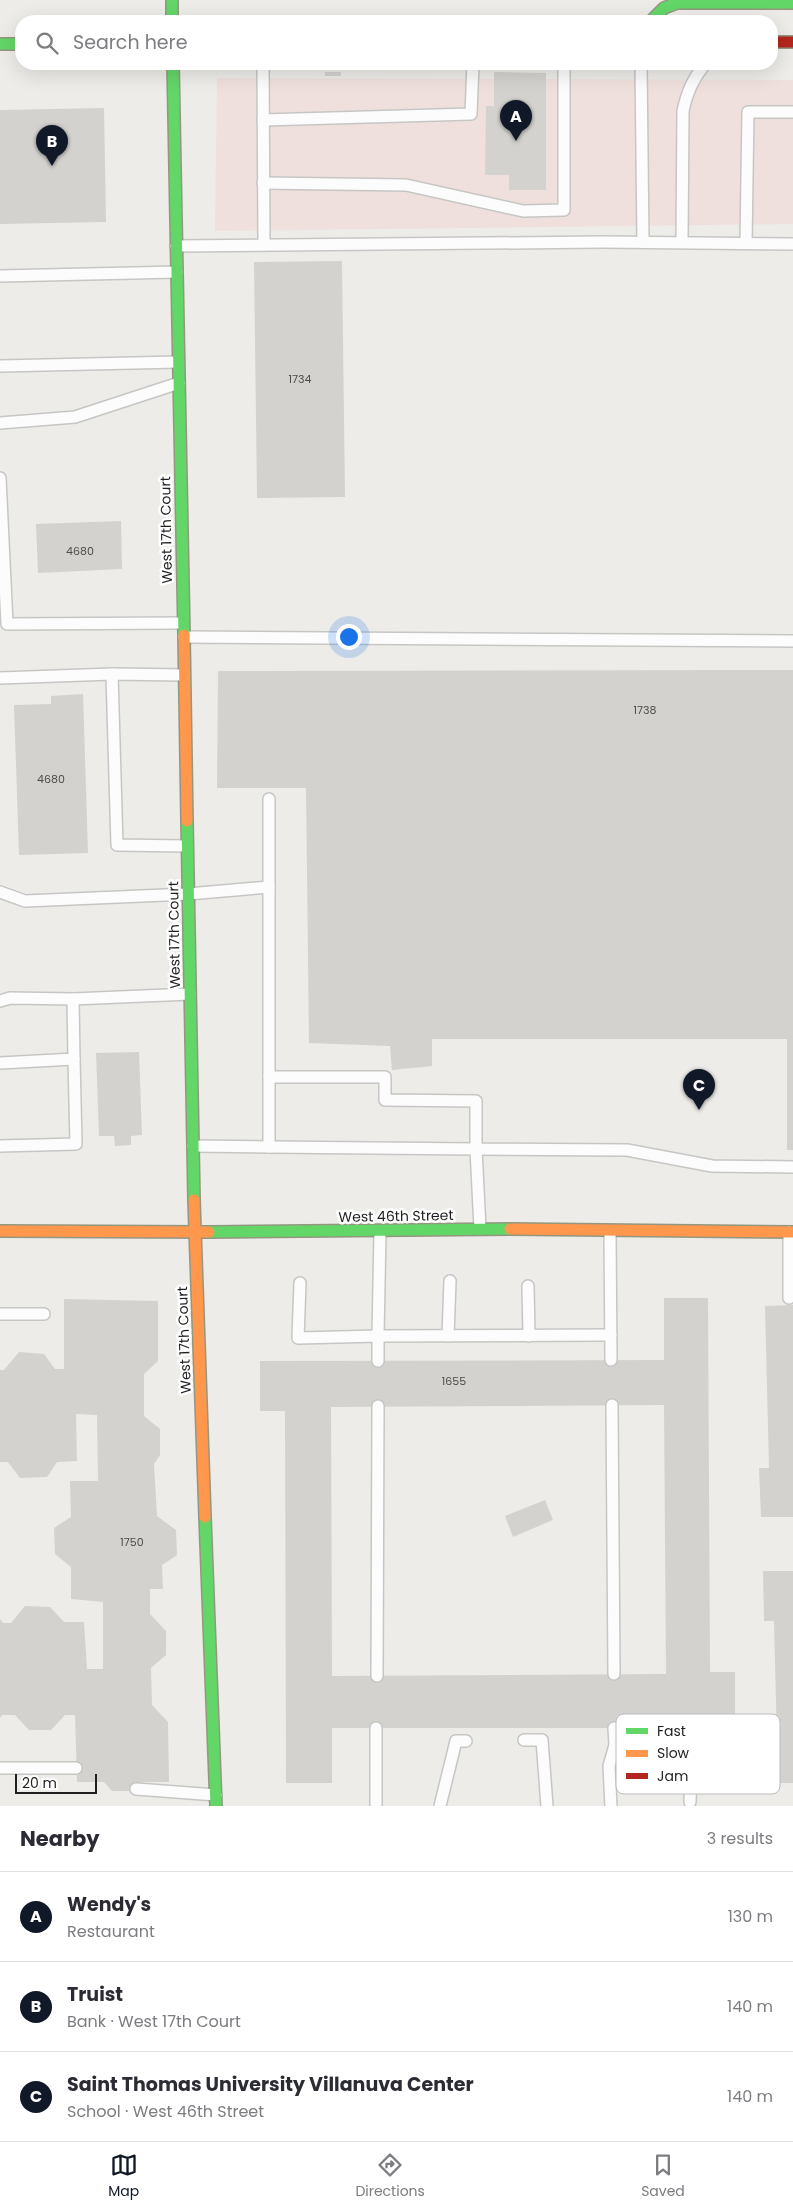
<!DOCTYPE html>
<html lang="en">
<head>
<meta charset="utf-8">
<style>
  body { margin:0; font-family:Poppins,sans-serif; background:#f2f2f3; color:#2b2b33 }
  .scale { position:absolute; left:15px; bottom:12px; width:82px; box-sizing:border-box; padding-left:5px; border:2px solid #1f1f1f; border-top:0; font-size:14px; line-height:18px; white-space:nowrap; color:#1f1f1f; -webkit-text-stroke:4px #fff; paint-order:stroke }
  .you { position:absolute; left:348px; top:636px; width:18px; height:18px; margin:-12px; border:4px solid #fff; border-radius:50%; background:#1a73e8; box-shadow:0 0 0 8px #1a73e833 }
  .badge { display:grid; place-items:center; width:32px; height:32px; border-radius:50%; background:#111827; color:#fff; font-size:16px; font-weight:700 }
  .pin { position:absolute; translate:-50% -41px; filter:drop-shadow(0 1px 2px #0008) }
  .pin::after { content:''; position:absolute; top:26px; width:18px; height:15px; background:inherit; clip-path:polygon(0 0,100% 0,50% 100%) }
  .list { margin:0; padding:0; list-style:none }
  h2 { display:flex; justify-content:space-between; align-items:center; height:65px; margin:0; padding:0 20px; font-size:21px }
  h2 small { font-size:16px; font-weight:400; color:#7c7c81 }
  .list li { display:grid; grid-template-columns:32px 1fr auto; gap:15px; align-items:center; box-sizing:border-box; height:90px; padding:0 20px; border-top:1px solid #e1e1e2 }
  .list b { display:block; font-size:19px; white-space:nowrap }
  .list p { margin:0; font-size:16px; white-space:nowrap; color:#7c7c81 }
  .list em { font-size:16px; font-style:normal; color:#7c7c81 }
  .icon { flex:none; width:28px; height:28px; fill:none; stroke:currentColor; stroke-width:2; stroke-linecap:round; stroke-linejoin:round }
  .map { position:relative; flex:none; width:793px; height:1806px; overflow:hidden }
  .search { position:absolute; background:#fff; box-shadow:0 5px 20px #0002; left:15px; right:15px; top:15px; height:55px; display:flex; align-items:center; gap:12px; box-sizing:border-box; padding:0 18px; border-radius:20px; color:#7c7c81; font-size:19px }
  .sheet { height:335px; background:#fff }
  nav { display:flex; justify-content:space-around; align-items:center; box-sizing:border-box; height:70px; border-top:1px solid #e1e1e2; background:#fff; font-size:14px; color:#7c7c81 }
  nav a { display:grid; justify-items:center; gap:2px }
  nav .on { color:#111827 }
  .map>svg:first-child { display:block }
  .commercial { fill:#efe0dd }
  .building { fill:#d4d2ce; fill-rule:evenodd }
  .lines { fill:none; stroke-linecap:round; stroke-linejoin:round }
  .lane-casing { stroke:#c6c6c4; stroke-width:14 }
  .fast-casing { stroke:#949780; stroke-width:14 }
  .slow-casing { stroke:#949780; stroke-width:14 }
  .jam-casing { stroke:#949780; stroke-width:14 }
  .path { stroke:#d6cac7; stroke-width:3; stroke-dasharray:2.5 2.5; stroke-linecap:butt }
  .lane { stroke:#fcfcfc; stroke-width:11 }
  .fast { stroke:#63d668; stroke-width:11 }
  .slow { stroke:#ff974d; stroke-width:11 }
  .jam { stroke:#b3261e; stroke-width:11 }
  .labels { text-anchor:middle; stroke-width:5; stroke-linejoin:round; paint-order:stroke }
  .number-label { font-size:11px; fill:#4c4c4b }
  .street-label { font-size:14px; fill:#1f1f1f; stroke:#fff }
  .key { fill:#fff; stroke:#bcbcbc; stroke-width:1 }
  .key-label { font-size:14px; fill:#1f1f1f }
</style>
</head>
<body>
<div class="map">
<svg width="793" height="1806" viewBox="0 0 793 1806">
  <rect width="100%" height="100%" fill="#edece8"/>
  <!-- commercial -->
  <polygon class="commercial" points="217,78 793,80 793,224 215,231"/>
  <!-- building -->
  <g class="building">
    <rect x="325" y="72" width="16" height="4"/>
    <polygon points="494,72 546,73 546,190 509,190 509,175 485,175 486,106 494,106"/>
    <polygon points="104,108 106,222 0,224 0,110"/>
    <polygon points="342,261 345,497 257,498 254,262"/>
    <polygon points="121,521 122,569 38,573 36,524"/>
    <polygon points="793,670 793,1150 787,1150 787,1039 432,1039 432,1066 392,1070 390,1046 309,1043 306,788 217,788 218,671"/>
    <polygon points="83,694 88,853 19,855 14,705 51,704 51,696"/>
    <polygon points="139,1052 142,1135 131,1136 131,1145 115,1146 114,1136 99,1136 96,1053"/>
    <path d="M664,1298H708L710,1672H735V1728H332V1783H286L285,1411H260V1361L664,1360ZM664,1405L666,1674L332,1676L331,1407Z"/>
    <polygon points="64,1299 158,1301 158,1361 144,1374 144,1416 160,1429 160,1455 154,1464 157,1516 176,1530 177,1555 162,1565 163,1589 150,1589 150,1614 166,1631 166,1655 151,1668 152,1705 168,1722 169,1782 141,1782 135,1791 112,1791 104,1782 77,1782 75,1715 65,1715 51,1730 29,1730 15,1715 2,1715 0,1718 0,1619 3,1623 11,1623 25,1606 50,1607 64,1622 84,1622 87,1669 103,1669 103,1602 71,1599 71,1567 55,1554 54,1528 71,1517 70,1481 98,1481 97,1415 76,1414 77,1461 57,1462 47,1477 20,1478 8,1462 0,1462 0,1370 4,1370 19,1352 44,1354 55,1369 64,1369"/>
    <polygon points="793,1305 793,1517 761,1517 759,1468 769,1468 765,1306"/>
    <polygon points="545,1500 553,1520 513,1537 505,1516"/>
    <polygon points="763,1571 793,1571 793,1783 778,1783 774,1621 764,1621"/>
  </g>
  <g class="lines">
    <!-- lane casing -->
    <g class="lane-casing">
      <g id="lane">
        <polyline points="263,64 264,245"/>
        <polyline points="641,64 643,242"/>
        <polyline points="263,120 471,114 473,64"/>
        <polyline points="263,183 406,185 523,211 564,210 564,64"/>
        <path d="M682,242L683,111C687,92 693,79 705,64"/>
        <polyline points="746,243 748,112 793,112"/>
        <polyline points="176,246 603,242 793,244"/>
        <polyline points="0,276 177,272"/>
        <polyline points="0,366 178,362"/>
        <polyline points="0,423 75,417 179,383"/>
        <polyline points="0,478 7,624 183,623"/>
        <polyline points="184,637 793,641"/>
        <polyline points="184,675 112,674 117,845 187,846"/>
        <polyline points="0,678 112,674"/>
        <polyline points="0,892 25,901 188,894 269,887"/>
        <polyline points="0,1001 10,998 73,999 190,994"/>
        <polyline points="0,1063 74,1059 73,999"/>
        <polyline points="269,1077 385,1077 385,1100 476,1101 476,1149 627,1150 712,1166 793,1167"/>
        <polyline points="0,1146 76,1144 74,1059"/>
        <polyline points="193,1146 269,1147 269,799"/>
        <polyline points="269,1147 476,1149 480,1229"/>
        <polyline points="380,1232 378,1336 611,1335"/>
        <polyline points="610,1232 611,1360"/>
        <polyline points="789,1232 789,1298"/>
        <polyline points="300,1283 298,1338 378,1336 378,1361"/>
        <polyline points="528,1286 529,1336"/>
        <polyline points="0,1314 44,1314"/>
        <polyline points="448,1336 450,1281"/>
        <polyline points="612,1405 614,1674"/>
        <polyline points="377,1676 378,1406"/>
        <polyline points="376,1728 376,1806"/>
        <polyline points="614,1728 615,1745"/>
        <polyline points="524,1740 542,1740 547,1806"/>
        <polyline points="0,1768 76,1768"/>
        <polyline points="136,1789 216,1795"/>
        <polyline points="440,1806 456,1741 466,1741"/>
        <polyline points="611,1806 609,1766 615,1745 692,1746 690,1802"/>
      </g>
    </g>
    <!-- fast casing -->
    <g class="fast-casing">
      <g id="fast">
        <polyline points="172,0 172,21"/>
        <polyline points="651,21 664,8 677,3 793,3"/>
        <polyline points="0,44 21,44"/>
        <polyline points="173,64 184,635"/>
        <polyline points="187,821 194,1200"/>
        <polyline points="209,1232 510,1229"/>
        <polyline points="205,1517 216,1806"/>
      </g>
    </g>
    <!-- slow casing -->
    <g class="slow-casing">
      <g id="slow">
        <polyline points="184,635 187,821"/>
        <polyline points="194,1200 205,1517"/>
        <polyline points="510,1229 793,1232"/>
        <polyline points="0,1231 209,1232"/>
      </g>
    </g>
    <!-- jam casing -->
    <g class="jam-casing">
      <polyline id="jam" points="772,42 793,42"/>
    </g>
    <!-- path -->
    <polyline class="path" points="661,67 680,67"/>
    <!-- lane -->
    <use href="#lane" class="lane"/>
    <!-- fast -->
    <use href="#fast" class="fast"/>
    <!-- slow -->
    <use href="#slow" class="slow"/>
    <!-- jam -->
    <use href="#jam" class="jam"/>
  </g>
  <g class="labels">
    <!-- number labels -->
    <g class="number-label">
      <text x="300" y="383">1734</text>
      <text x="80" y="555">4680</text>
      <text x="645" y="714">1738</text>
      <text x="51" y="783">4680</text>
      <text x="454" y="1385">1655</text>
      <text x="132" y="1546">1750</text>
    </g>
    <!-- street labels -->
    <g class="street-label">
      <text transform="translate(166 530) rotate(-91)" y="5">West 17th Court</text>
      <text transform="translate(174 935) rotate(-91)" y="5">West 17th Court</text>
      <text transform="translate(396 1216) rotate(-1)" y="5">West 46th Street</text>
      <text transform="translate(184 1340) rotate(-92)" y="5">West 17th Court</text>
    </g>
  </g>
  <!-- legend -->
  <rect x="616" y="1714" width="164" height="80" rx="8" class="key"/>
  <rect x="626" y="1728" width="22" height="6" fill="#63d668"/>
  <rect x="626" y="1750" width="22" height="7" fill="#ff974d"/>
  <rect x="626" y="1773" width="22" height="6" fill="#b3261e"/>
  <g class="key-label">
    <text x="657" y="1736">Fast</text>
    <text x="657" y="1758">Slow</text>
    <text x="657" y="1781">Jam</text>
  </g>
</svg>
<div class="scale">20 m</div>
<div class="you"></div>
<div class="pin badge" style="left:516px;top:141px">A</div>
<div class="pin badge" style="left:52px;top:166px">B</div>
<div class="pin badge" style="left:699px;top:1110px">C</div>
<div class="search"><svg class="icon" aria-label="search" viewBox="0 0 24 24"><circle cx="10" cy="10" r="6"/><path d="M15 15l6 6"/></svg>Search here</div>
</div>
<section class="sheet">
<h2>Nearby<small>3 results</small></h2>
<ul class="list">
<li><span class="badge">A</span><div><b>Wendy's</b><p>Restaurant</p></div><em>130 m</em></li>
<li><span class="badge">B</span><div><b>Truist</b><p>Bank · West 17th Court</p></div><em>140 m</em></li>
<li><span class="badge">C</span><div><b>Saint Thomas University Villanuva Center</b><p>School · West 46th Street</p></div><em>140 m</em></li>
</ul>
</section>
<nav>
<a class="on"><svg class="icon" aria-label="map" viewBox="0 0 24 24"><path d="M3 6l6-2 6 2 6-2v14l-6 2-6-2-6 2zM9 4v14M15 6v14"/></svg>Map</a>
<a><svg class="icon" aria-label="directions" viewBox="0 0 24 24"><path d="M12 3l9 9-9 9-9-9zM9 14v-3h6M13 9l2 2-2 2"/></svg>Directions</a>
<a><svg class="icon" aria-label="saved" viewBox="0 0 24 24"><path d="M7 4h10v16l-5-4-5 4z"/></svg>Saved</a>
</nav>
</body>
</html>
